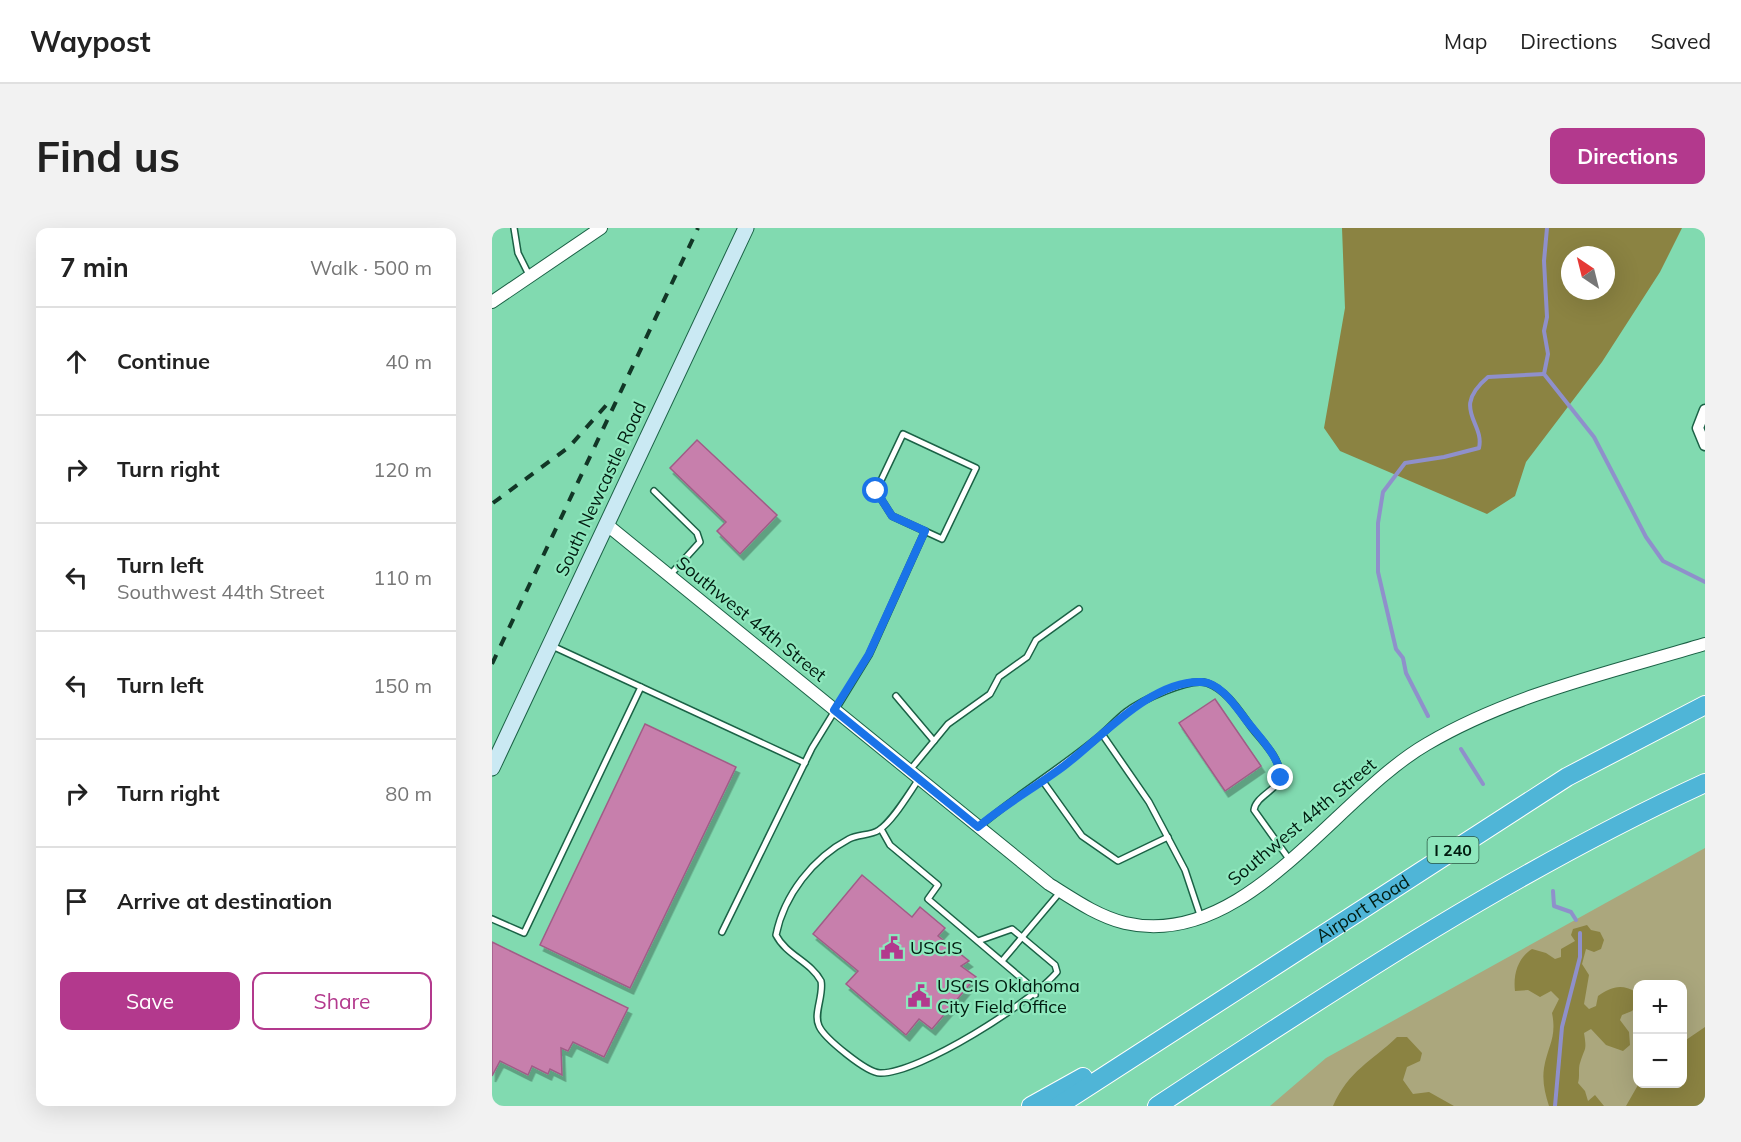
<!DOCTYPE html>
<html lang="en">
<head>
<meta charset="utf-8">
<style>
  body { margin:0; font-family:Mulish,sans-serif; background:#f2f2f2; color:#222 }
  .controls { position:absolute; right:18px; bottom:18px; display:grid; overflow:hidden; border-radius:12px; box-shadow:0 6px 24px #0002 }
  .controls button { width:54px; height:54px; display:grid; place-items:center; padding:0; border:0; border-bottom:2px solid #e0e0e0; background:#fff; color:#222; font:30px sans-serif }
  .compass { position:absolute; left:1069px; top:18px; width:54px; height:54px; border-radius:50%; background:#fff; box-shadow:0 6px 24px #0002; rotate:325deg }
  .stop { position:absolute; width:18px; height:18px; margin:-14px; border:4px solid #1a73e8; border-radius:50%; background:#fff }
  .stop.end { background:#1a73e8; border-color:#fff; box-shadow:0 2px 6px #0008 }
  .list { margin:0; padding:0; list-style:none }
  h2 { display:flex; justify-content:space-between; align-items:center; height:78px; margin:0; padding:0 24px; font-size:26px }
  h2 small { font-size:20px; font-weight:400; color:#767676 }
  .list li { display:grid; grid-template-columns:39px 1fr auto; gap:18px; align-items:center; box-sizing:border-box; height:108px; padding:0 24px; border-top:2px solid #e0e0e0 }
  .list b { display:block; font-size:22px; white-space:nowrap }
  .list p { margin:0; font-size:20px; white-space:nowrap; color:#767676 }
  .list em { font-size:20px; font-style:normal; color:#767676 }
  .actions { display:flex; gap:12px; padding:18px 24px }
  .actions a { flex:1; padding:14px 0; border:2px solid #b3398d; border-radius:12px; text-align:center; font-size:21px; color:#b3398d }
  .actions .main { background:#b3398d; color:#fff }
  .icon { flex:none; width:33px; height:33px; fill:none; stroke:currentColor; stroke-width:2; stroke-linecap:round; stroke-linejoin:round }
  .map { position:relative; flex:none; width:1213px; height:878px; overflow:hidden; border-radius:12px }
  header { display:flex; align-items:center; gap:36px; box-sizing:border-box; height:84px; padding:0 30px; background:#fff; border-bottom:2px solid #e0e0e0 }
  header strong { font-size:28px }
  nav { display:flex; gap:33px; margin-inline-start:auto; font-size:21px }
  .intro { display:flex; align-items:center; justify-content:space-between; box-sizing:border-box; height:144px; padding:0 36px }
  h1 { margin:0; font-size:42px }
  .button { padding:15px 27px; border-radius:12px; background:#b3398d; color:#fff; font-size:21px; font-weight:700 }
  main { display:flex; gap:36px; padding:0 36px }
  aside { flex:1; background:#fff; border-radius:12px; box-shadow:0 6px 24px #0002 }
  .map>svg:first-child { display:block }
  .green { fill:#aba77d; fill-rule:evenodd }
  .forest { fill:#8b8342; fill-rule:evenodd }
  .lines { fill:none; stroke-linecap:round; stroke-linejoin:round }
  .stream { stroke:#8f90cb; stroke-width:4 }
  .building { fill:#c77fac; stroke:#a15c87; stroke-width:1.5; filter:url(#shadow) }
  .service-casing { stroke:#1b6246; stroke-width:8 }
  .minor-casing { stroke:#1b6246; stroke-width:13 }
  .tertiary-casing { stroke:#1b6246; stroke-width:14 }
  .secondary-casing { stroke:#1b6246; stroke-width:17 }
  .motorway-casing { stroke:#fff; stroke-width:20 }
  .service { stroke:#fff; stroke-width:5 }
  .minor { stroke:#fff; stroke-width:10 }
  .tertiary { stroke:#fff; stroke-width:12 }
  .secondary { stroke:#cae9f3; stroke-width:15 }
  .motorway { stroke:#4fb5d7; stroke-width:18 }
  .rail { stroke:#123626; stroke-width:4; stroke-dasharray:10 10; stroke-linecap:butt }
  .route { stroke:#1a73e8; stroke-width:8 }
  .labels { text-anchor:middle; stroke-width:4.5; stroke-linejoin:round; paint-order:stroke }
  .shield { fill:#8ee7bd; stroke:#2b5843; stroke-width:1.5 }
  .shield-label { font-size:16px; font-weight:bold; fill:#001b0f }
  .street-label { font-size:18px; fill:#001b0f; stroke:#8ee7bd }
  .poi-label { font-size:18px; fill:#001b0f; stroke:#8ee7bd; text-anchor:start }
</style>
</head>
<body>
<header>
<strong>Waypost</strong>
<nav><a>Map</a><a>Directions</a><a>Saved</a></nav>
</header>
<div class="intro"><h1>Find us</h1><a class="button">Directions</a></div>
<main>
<aside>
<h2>7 min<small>Walk · 500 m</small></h2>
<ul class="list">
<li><svg class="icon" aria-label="ahead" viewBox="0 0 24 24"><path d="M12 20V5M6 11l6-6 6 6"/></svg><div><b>Continue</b></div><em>40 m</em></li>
<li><svg class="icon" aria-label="right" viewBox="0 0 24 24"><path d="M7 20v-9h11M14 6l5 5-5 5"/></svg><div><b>Turn right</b></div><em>120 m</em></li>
<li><svg class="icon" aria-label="left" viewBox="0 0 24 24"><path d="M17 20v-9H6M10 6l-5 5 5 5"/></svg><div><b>Turn left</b><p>Southwest 44th Street</p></div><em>110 m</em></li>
<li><svg class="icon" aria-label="left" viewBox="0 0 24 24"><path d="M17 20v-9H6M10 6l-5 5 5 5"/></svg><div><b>Turn left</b></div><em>150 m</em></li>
<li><svg class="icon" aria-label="right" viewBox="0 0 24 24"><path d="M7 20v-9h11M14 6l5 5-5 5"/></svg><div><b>Turn right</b></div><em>80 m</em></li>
<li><svg class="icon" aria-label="arrive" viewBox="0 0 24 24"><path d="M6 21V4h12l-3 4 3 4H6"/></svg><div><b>Arrive at destination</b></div></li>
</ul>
<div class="actions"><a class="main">Save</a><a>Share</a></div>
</aside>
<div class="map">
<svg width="1213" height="878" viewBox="0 0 1213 878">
  <defs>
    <filter id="shadow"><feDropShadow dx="3.5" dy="6" stdDeviation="0" flood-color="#0004"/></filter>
  </defs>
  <rect width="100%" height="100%" fill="#81dab0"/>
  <!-- green -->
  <path class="green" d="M1213,620V878H778L834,830ZM1146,756H1190V856H1146Z"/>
  <!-- forest -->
  <g class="forest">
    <path d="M850,0H1190L1168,44L1110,134L1034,234L1023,268L995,286L848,223L832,200L853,80ZM1078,27H1114V63H1078Z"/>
    <path d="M1095,697L1099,702L1108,704L1112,712L1109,721L1102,724L1094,721L1090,736L1097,747L1092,776L1097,781L1104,778L1106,768C1119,759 1129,755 1144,764L1145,777L1140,783L1130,787L1128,792L1137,804L1138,817L1131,823L1114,817L1099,801L1092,805C1095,824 1093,818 1088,835C1086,841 1088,848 1086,855L1093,863L1096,873L1103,867L1112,878H1057C1053,866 1050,853 1052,840C1056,817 1065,810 1060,785L1067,771L1059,763L1048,769L1036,762L1023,763C1021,746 1026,730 1040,721L1054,725L1063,731L1069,729V721L1083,713L1079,707L1081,701Z"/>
    <polygon points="1213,799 1213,878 1134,878 1146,857 1190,856 1191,814"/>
    <path d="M905,809H915L930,825L928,833L915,839L911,852L921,866L937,864L962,878H841C857,842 879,834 905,809Z"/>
  </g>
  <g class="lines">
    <!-- stream -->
    <g class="stream">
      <polyline points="1055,0 1052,33 1055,89 1052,103 1056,126 1052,146 1102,209 1154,309 1171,333 1213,354"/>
      <path d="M936,488L914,445L911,430L904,421L886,344V295L891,264L913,235L952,229L987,220C993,194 958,181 996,149L1052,146"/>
      <polyline points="969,521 991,556"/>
      <polyline points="1061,663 1062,678 1079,684 1084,692"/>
      <polyline points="1063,878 1070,799 1088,729 1088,705"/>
    </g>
  </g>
  <!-- building -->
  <g class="building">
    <polygon points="205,212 285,287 248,326 225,303 234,294 178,240"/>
    <polygon points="723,471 769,538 733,563 687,495"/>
    <polygon points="153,496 244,539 138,760 48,717"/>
    <polygon points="370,647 420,689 428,679 453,700 446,708 477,733 469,738 484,749 440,801 427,791 414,807 354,756 366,743 321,706"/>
    <polygon points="0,714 136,780 112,829 81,814 76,823 69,820 70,847 58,841 56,846 40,838 36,847 8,833 0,848"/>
  </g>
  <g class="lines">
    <!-- service casing -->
    <g class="service-casing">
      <g id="service">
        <polyline points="22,0 26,25 37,47"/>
        <polygon points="411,206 484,240 450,311 400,288 384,263"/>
        <polyline points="162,263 205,305 208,314 178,347"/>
        <polyline points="58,417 313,535"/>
        <polyline points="404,468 442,513 418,542"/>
        <path d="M610,506C618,499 625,491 634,484C648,473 698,449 715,455C735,462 748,484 760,500C770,513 788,530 788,547C789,561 764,567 762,582L797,631"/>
        <polyline points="442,513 456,496 498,466 507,449 535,429 544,412 587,381"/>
        <path d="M427,551C417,565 401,593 387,602C378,608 366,606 357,611C321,630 292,667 284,707C294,727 319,734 329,753C332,767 321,786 327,798C332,810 375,845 388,845C427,846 540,774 565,744L563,737L520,701L486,713"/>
        <polyline points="550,552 590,608 626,633 676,609"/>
        <path d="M488,598C527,565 571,539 610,506L657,574L693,642L709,690"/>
        <polyline points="389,601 398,617 446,657 436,671 535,755 543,767"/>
        <polyline points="0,691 32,705 149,459"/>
        <polyline points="230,704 320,520 377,427 433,303"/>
        <polyline points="510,733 569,663"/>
      </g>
    </g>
    <!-- minor casing -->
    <g class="minor-casing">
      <polyline id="minor" points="1213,182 1206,200 1213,217"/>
    </g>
    <!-- tertiary casing -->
    <g class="tertiary-casing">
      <g id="tertiary">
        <polyline points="0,74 109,0"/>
        <path d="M114,296L557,656C581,671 605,688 633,695C753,723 843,569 935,516C1020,466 1120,444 1213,416"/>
      </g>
    </g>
    <!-- secondary casing -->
    <g class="secondary-casing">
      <polyline id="secondary" points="0,540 254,0"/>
    </g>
    <!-- motorway casing -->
    <g class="motorway-casing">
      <g id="motorway">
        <polyline points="539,878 591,849"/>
        <path id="s1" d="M566,878L1075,549L1213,477"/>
        <path d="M665,878C843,761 1019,644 1213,555"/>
      </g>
    </g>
    <!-- service -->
    <use href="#service" class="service"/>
    <!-- minor -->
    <use href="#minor" class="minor"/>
    <!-- tertiary -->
    <use href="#tertiary" class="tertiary"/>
    <!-- secondary -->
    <use href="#secondary" class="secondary"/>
    <!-- motorway -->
    <use href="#motorway" class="motorway"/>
    <!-- rail -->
    <g class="rail">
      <polyline points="1,275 77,219 118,173"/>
      <polyline points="0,436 206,0"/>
    </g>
  </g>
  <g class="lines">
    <!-- route -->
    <path class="route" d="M384,263L400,288L433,303L377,426L342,482L486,599C513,576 544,559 572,538C609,510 660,451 710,454C729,455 744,479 754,492C767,509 788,529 789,550"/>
  </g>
  <!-- icons -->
  <defs>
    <g id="civic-bare" transform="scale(1.8)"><path d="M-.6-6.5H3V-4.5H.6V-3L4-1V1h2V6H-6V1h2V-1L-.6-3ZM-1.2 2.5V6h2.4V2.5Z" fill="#b3398d" stroke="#8ee7bd" stroke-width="2.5" paint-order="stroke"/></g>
  </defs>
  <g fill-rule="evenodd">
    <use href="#civic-bare" x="400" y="720"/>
    <use href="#civic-bare" x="427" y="768"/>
  </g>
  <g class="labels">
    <!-- shield labels -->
    <rect class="shield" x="935.5" y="609" width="51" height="26" rx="4.5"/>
    <g class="shield-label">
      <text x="961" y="628">I 240</text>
    </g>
    <!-- street labels -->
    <g class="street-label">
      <text transform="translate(109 261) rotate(-65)" y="6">South Newcastle Road</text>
      <text transform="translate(259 391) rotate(39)" y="6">Southwest 44th Street</text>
      <text transform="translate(810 594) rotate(-40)" y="6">Southwest 44th Street</text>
      <text dy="6" stroke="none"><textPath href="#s1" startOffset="363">Airport Road</textPath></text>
    </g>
    <!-- poi labels -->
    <g class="poi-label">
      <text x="418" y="726">USCIS</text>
      <text x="445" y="764">USCIS Oklahoma<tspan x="445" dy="21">City Field Office</tspan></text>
    </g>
  </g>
</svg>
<div class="controls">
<button>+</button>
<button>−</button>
</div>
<svg class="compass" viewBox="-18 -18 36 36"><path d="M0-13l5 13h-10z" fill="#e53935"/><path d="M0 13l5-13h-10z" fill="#767676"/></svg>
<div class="stop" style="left:384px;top:263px"></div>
<div class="stop end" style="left:789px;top:550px"></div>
</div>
</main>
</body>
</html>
